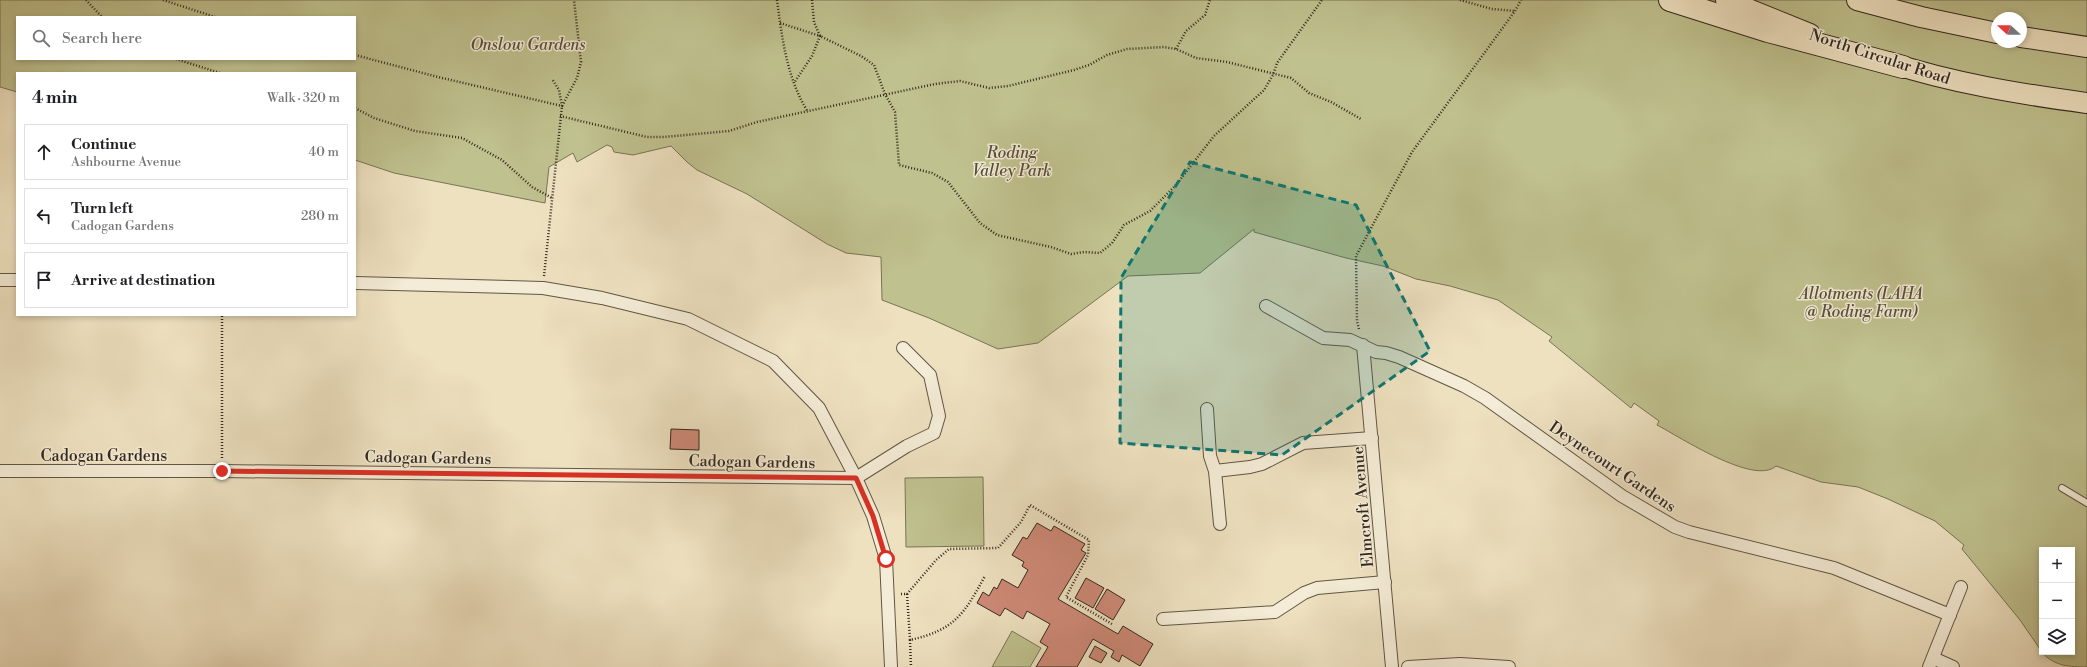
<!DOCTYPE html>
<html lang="en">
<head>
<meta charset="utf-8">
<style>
  body { margin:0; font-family:"Libre Bodoni",serif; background:#f2f2f2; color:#202124 }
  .controls { position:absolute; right:12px; bottom:12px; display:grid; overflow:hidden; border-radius:0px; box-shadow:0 2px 6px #0003 }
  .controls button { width:36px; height:36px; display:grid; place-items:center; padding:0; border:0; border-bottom:1px solid #e0e0e0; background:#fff; color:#202124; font:20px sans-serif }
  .compass { position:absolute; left:1991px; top:12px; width:36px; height:36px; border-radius:50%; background:#fff; box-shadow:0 2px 6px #0003; rotate:292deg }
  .stop { position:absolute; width:12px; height:12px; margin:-9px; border:3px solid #d93025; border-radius:50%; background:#fff }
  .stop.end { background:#d93025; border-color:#fff; box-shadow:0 1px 4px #0008 }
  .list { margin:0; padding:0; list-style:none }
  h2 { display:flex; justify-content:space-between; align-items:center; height:52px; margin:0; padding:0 16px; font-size:17px }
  h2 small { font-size:13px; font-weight:400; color:#757577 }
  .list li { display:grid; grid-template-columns:26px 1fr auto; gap:12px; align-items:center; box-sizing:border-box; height:56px; margin:0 8px 8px; padding:0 8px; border:1px solid #e0e0e0; border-radius:0px }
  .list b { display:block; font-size:15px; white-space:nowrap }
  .list p { margin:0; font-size:13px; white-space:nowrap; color:#757577 }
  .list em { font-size:13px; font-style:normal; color:#757577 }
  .icon { flex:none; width:22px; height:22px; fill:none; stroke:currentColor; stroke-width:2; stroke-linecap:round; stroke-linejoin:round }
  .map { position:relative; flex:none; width:2087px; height:667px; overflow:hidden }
  .search { position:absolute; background:#fff; box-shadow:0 2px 6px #0003; left:16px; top:16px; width:340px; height:44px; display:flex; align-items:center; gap:10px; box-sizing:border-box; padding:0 14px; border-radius:0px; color:#757577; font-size:15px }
  .panel { position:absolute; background:#fff; box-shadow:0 2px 6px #0003; left:16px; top:72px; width:340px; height:244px; border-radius:0px }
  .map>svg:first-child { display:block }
  .green { fill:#bfc18e; stroke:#787456; fill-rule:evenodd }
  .building { fill:#ce8977; stroke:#32281e }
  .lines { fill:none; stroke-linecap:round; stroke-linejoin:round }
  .service-casing { stroke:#615646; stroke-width:8 }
  .minor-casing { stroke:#615646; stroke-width:14 }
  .trunk-casing { stroke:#32281e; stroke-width:22 }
  .motorway-casing { stroke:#32281e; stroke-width:24 }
  .path { stroke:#32281e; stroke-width:2.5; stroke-dasharray:1 2; stroke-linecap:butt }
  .service { stroke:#f4ecd6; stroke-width:6 }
  .minor { stroke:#f4ecd6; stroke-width:12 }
  .trunk { stroke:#eee1c0; stroke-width:20 }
  .motorway { stroke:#eee1c0; stroke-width:22 }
  .route { stroke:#d93025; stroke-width:5 }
  .marked { fill:#0f766e; fill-opacity:0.2; stroke:#0f766e; stroke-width:3; stroke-dasharray:8 5; stroke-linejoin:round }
  .labels { text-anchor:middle; stroke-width:3; stroke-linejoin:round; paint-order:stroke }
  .park-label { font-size:16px; font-style:italic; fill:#554e3a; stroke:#f4ecd6 }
  .street-label { font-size:16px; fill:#32281e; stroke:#f4ecd6 }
</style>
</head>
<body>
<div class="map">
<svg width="2087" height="667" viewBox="0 0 2087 667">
  <rect width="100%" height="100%" fill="#eee1c0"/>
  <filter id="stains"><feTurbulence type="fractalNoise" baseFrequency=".005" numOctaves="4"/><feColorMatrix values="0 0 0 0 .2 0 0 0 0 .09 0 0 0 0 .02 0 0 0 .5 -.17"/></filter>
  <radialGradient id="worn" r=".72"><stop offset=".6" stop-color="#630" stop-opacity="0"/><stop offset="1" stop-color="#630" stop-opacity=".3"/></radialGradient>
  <!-- green -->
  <g class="green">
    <path d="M0,0H2087V667C2070,667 2053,666 2042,652H2072V550H2042V652L2020,620L1962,549L1964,545L1935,521L1888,499L1858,487L1821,482L1776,466C1754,486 1680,437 1657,425L1659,421L1634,403L1631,408L1549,341L1552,337L1498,300L1450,286L1416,279L1383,266L1346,258L1254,232V229L1200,273L1128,276L1038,343L998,349L929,318L882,300L881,257L846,253L827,244L747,194L697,170L687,162L671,146L633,155L614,152L612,147L607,145L577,162L573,153L549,167L545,203L394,173L355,160V73H17V92L0,87ZM17,17H355V59H17ZM1997,18H2021V42H1997Z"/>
    <polygon points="983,477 984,546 906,547 905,478"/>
    <polygon points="1012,631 1041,648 1030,667 992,667"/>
  </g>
  <!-- building -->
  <g class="building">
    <polygon points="671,429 699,430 699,450 670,449"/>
    <polygon points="1037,523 1051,531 1054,526 1085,544 1081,550 1086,553 1058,599 1118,634 1123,626 1153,644 1140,666 1122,655 1119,662 1111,657 1114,651 1093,639 1077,667 1036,667 1048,647 1040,642 1050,624 1027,611 1023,619 1005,608 1000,616 977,603 983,592 989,596 994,587 997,589 1002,579 1018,588 1028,570 1022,566 1024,562 1012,555 1023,537 1027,539"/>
    <polygon points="1086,578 1104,588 1093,608 1075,598"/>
    <polygon points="1107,589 1125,600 1113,620 1095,609"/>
    <polygon points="1095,646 1107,653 1101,663 1089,657"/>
  </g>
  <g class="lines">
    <!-- service casing -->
    <g class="service-casing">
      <polyline id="service" points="2062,488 2087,503"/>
    </g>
    <!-- minor casing -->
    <g class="minor-casing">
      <g id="minor">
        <polyline points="0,280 17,280"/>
        <polyline points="355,283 543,288 602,298 688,319 773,361 819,408 856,478 873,516 886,559 891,667"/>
        <polyline points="1266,306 1323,338 1350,340 1376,352 1386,353 1399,357 1464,386 1485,398 1622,496 1675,527 1689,532 1834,568 1950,615"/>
        <polyline points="1363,345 1392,667"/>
        <polyline points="1207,409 1210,456 1215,471 1220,524"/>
        <polyline points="0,471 222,471 856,478"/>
        <polyline points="1215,471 1250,467 1262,464 1303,443 1372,438"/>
        <polyline points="856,478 907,446 934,433 939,416 930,375 903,348"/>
        <polyline points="1163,619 1275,612 1304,593 1317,588 1385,582"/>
        <polyline points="1933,658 1953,667"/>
        <polyline points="1408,667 1460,664 1509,667"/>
        <polyline points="1929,667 1961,587"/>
      </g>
    </g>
    <!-- trunk casing -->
    <g class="trunk-casing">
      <g id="trunk">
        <polyline points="1726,0 1810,34"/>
        <polyline points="1857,0 1921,17 1997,33"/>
        <polyline points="2021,37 2087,47"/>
        <path d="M1888,62C1952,83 2020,94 2087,103"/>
      </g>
    </g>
    <!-- motorway casing -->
    <g class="motorway-casing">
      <polyline id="motorway" points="1670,0 1768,31 1903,67"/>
    </g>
    <!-- path -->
    <g class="path">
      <polyline points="86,0 102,17"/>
      <polyline points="163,0 215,17"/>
      <path d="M777,0C782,38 787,79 808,112"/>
      <polyline points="812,0 814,22 820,36 861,56 874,65 885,94 895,112 899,165 932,173 948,182 980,223 997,235 1051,247 1071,254 1084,252 1100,253 1112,243 1124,225 1150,211 1176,185 1214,136 1264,90 1273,75 1277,63 1322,0"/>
      <polyline points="1460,0 1492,9 1515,11"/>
      <polyline points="780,23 820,36 812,56 794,83"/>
      <polyline points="1176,49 1186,31 1205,15 1210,0"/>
      <polyline points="355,55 438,77 562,106 559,90 552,79"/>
      <polyline points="176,59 220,73"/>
      <polyline points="355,108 374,118 415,131 462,138 502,160 532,187 552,198"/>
      <polyline points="560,116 647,137 664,137 729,131 757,122 935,84 960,81 989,88 1008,86 1074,70 1089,65 1107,55 1127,49 1164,47 1176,49 1196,58 1227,62 1291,78 1309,93 1331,102 1361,119"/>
      <polyline points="544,276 562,106 577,78 581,62 574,0"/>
      <polyline points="1359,329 1357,321 1356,256 1412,152 1515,11 1521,0"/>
      <polyline points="222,458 222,315"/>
      <polyline points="901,594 907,594 936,560 949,549 998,548 1021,522 1030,505 1089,540 1088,555 1066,597 1112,624"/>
      <path d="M907,594L910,640C955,630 964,614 985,576"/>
      <polyline points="910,640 911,667"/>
    </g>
    <!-- service -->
    <use href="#service" class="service"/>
    <!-- minor -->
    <use href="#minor" class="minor"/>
    <!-- trunk -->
    <use href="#trunk" class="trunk"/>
    <!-- motorway -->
    <use href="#motorway" class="motorway"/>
  </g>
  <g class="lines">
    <!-- route -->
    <polyline class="route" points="222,471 856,478 873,516 886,559"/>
  </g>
  <!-- marked area -->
  <path class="marked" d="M1190,162L1356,205L1430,351L1282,455L1120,443L1121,278Z"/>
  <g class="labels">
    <!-- park labels -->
    <g class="park-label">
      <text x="528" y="50">Onslow Gardens</text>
      <text x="1012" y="158">Roding<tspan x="1012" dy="18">Valley Park</tspan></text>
      <text x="1861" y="299">Allotments (LAHA<tspan x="1861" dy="18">@ Roding Farm)</tspan></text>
    </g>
    <!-- street labels -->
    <g class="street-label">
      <text transform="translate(1880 56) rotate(18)" y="6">North Circular Road</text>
      <text x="104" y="461">Cadogan Gardens</text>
      <text transform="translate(428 457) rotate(1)" y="6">Cadogan Gardens</text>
      <text transform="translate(752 461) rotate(1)" y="6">Cadogan Gardens</text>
      <text transform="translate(1613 466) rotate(34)" y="6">Deynecourt Gardens</text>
      <text transform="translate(1362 507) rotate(-95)" y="6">Elmcroft Avenue</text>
    </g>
  </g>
  <rect width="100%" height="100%" filter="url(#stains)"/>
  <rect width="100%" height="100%" fill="url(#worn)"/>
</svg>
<div class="controls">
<button>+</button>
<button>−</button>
<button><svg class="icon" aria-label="layers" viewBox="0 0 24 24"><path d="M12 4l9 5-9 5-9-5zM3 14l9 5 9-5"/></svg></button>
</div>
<svg class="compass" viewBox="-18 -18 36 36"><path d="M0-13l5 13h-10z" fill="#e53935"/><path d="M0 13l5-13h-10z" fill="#757577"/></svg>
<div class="stop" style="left:886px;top:559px"></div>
<div class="stop end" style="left:222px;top:471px"></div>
<div class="search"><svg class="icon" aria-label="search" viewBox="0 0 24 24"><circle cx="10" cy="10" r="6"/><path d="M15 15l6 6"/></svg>Search here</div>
<section class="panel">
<h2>4 min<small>Walk · 320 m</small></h2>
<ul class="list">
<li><svg class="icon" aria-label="ahead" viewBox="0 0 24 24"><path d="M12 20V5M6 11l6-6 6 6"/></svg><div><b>Continue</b><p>Ashbourne Avenue</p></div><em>40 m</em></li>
<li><svg class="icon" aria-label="left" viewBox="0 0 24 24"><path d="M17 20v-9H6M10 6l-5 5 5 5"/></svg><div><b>Turn left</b><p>Cadogan Gardens</p></div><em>280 m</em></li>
<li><svg class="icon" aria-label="arrive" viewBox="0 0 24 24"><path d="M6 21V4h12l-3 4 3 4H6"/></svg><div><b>Arrive at destination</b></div></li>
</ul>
</section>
</div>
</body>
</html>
